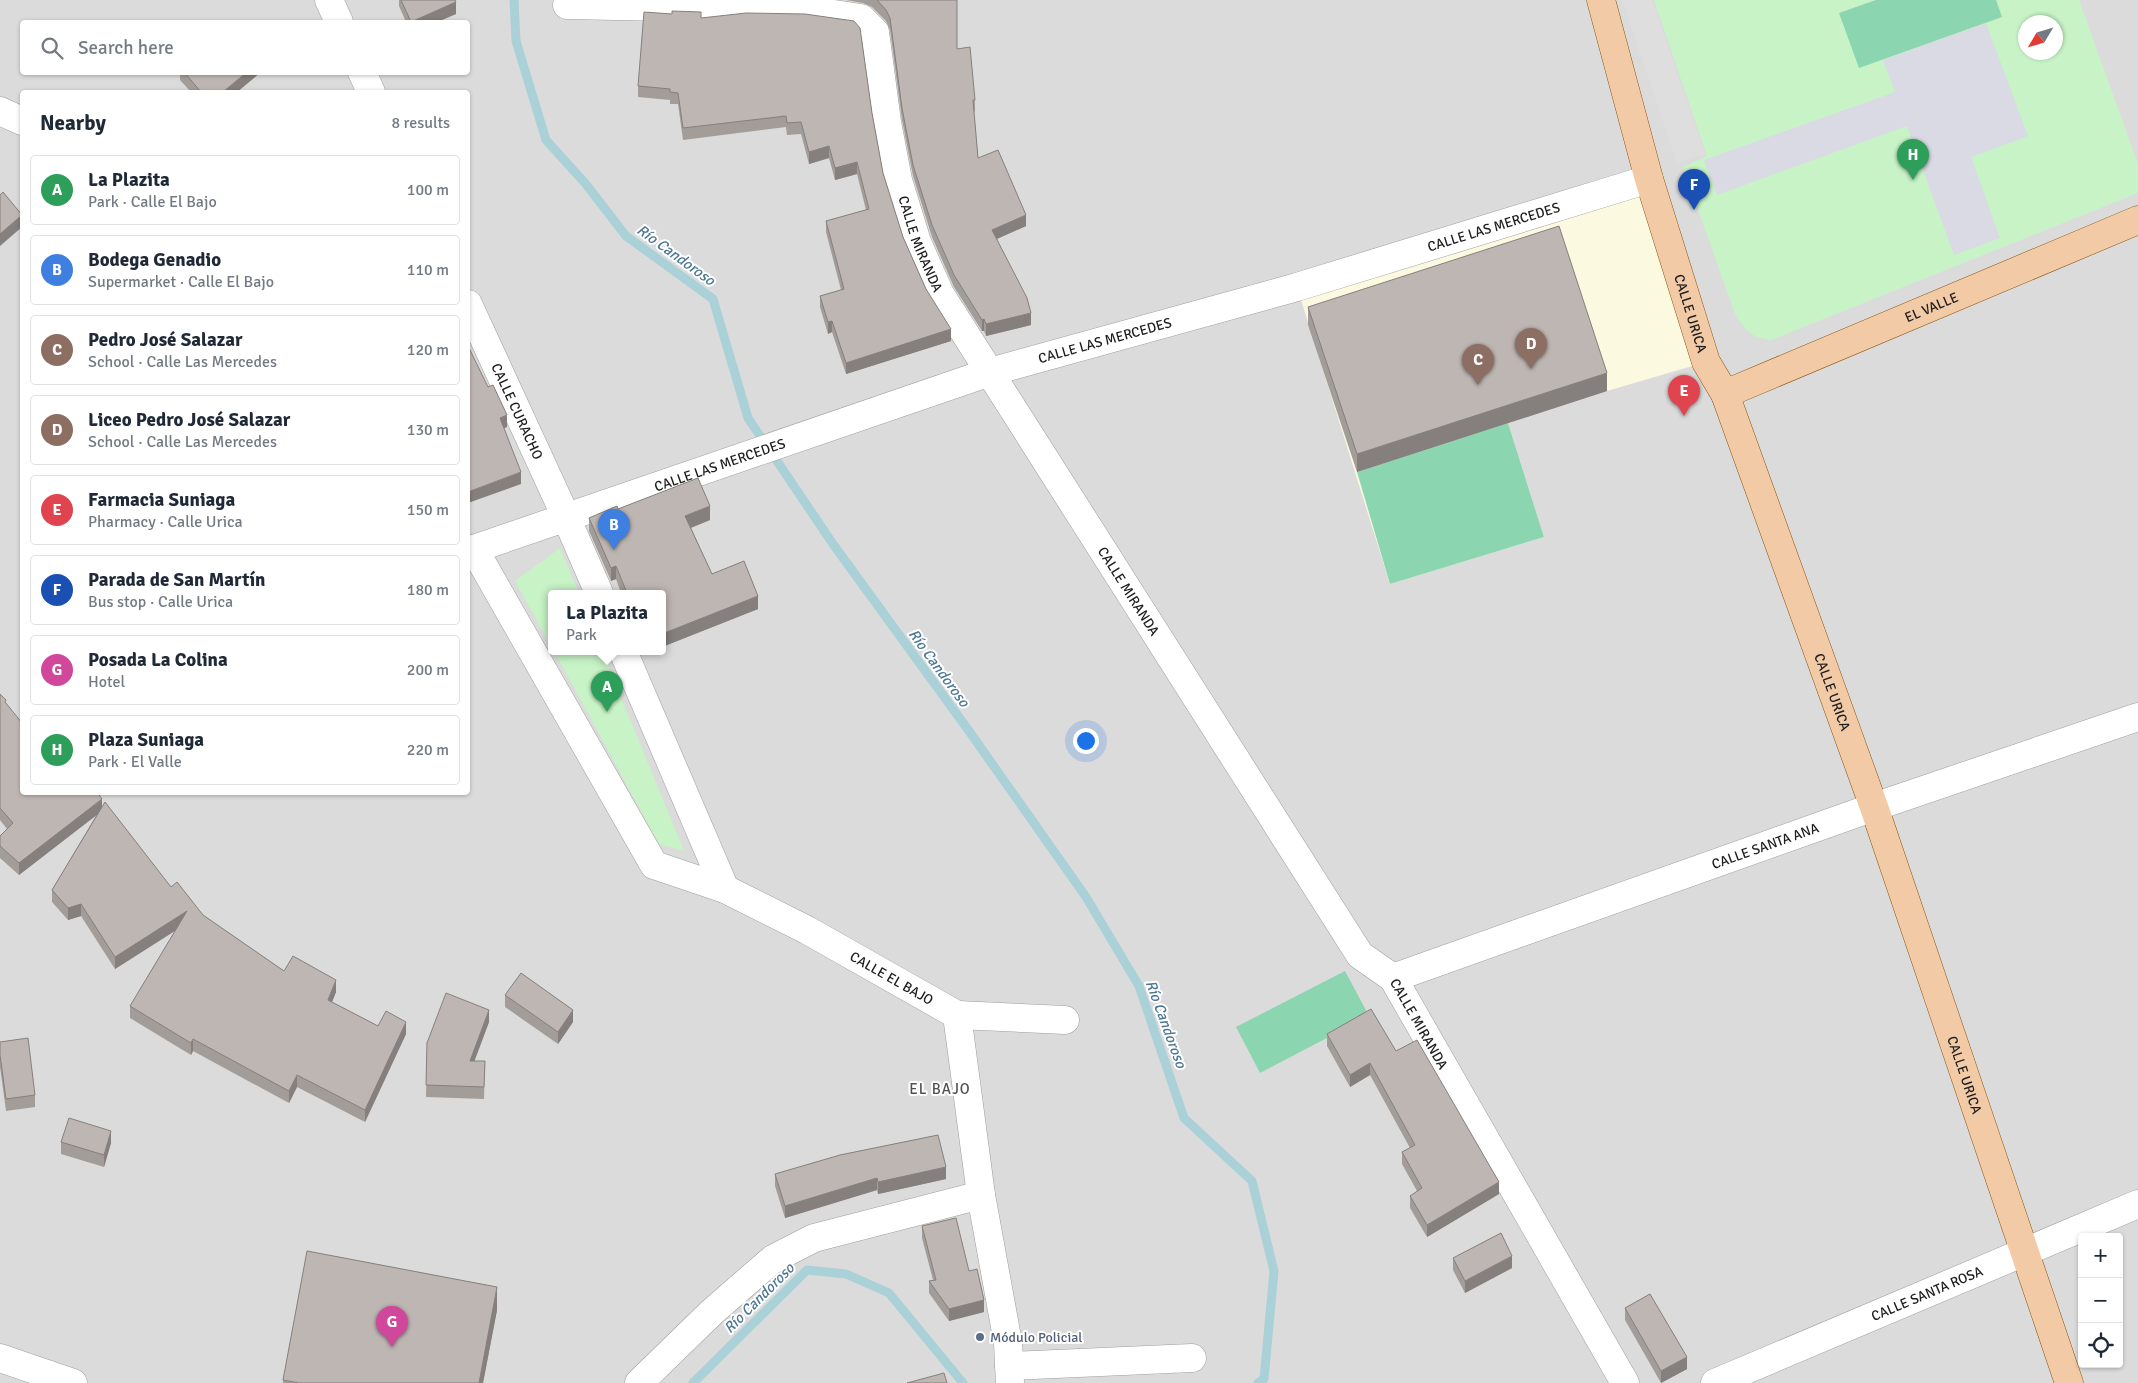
<!DOCTYPE html>
<html lang="en">
<head>
<meta charset="utf-8">
<style>
  body { margin:0; font-family:Signika,sans-serif; background:#f6f6f7; color:#1f2937 }
  .controls { position:absolute; right:15px; bottom:15px; display:grid; overflow:hidden; border-radius:5px; box-shadow:0 1px 4px #0004 }
  .controls button { width:45px; height:45px; display:grid; place-items:center; padding:0; border:0; border-bottom:1px solid #e0e1e3; background:#fff; color:#1f2937; font:25px sans-serif }
  .compass { position:absolute; left:2018px; top:15px; width:45px; height:45px; border-radius:50%; background:#fff; box-shadow:0 1px 4px #0004; rotate:232deg }
  .you { position:absolute; left:1085px; top:740px; width:18px; height:18px; margin:-12px; border:4px solid #fff; border-radius:50%; background:#1a73e8; box-shadow:0 0 0 8px #1a73e833 }
  .badge { display:grid; place-items:center; width:32px; height:32px; border-radius:50%; background:#7c3aed; color:#fff; font-size:16px; font-weight:700 }
  .pin { position:absolute; translate:-50% -41px; filter:drop-shadow(0 1px 2px #0008) }
  .pin::after { content:''; position:absolute; top:26px; width:18px; height:15px; background:inherit; clip-path:polygon(0 0,100% 0,50% 100%) }
  .popup { position:absolute; left:548px; top:590px; width:118px; height:65px; box-sizing:border-box; display:grid; place-content:center; border-radius:5px; background:#fff; filter:drop-shadow(0 1px 4px #0005); font-size:16px; white-space:nowrap; color:#747a83 }
  .popup b { font-size:19px; color:#1f2937 }
  .popup::after { content:''; position:absolute; left:50%; top:100%; margin-left:-10px; border:10px solid transparent; border-top-color:#fff }
  .list { margin:0; padding:0; list-style:none }
  h2 { display:flex; justify-content:space-between; align-items:center; height:65px; margin:0; padding:0 20px; font-size:21px }
  h2 small { font-size:16px; font-weight:400; color:#747a83 }
  .list li { display:grid; grid-template-columns:32px 1fr auto; gap:15px; align-items:center; box-sizing:border-box; height:70px; margin:0 10px 10px; padding:0 10px; border:1px solid #e0e1e3; border-radius:5px }
  .list b { display:block; font-size:19px; white-space:nowrap }
  .list p { margin:0; font-size:16px; white-space:nowrap; color:#747a83 }
  .list em { font-size:16px; font-style:normal; color:#747a83 }
  .icon { flex:none; width:28px; height:28px; fill:none; stroke:currentColor; stroke-width:2; stroke-linecap:round; stroke-linejoin:round }
  .map { position:relative; flex:none; width:2138px; height:1383px; overflow:hidden }
  .search { position:absolute; background:#fff; box-shadow:0 1px 4px #0004; left:20px; top:20px; width:450px; height:55px; display:flex; align-items:center; gap:12px; box-sizing:border-box; padding:0 18px; border-radius:5px; color:#747a83; font-size:19px }
  .panel { position:absolute; background:#fff; box-shadow:0 1px 4px #0004; left:20px; top:90px; width:450px; height:705px; border-radius:5px }
  .map>svg:first-child { display:block }
  .residential { fill:#dcdbdb; fill-rule:evenodd }
  .education { fill:#fbf9e0 }
  .park { fill:#c7f3c6; fill-rule:evenodd }
  .pitch { fill:#8bd5b1 }
  .parking { fill:#dedede }
  .plaza { fill:#d9dae3 }
  .lines { fill:none; stroke-linecap:round; stroke-linejoin:round }
  .stream { stroke:#aad1d7; stroke-width:9 }
  .minor-casing { stroke:#9f9f9f; stroke-width:29 }
  .major-casing { stroke:#885510; stroke-width:29 }
  .minor { stroke:#fff; stroke-width:28 }
  .major { stroke:#f2caa6; stroke-width:28 }
  .wall { fill:#a39d99 }
  .shaded-wall { fill:#857f7d }
  .building { fill:#beb6b2; stroke:#857f7d }
  .service-dot { fill:#5c6f8a; stroke:#fff; stroke-width:2 }
  .labels { text-anchor:middle; stroke-width:4; stroke-linejoin:round; paint-order:stroke }
  .street-label { font-size:14px; fill:#1e1e1e; stroke:#fff }
  .service-label { font-size:14px; fill:#4e5e75; stroke:#fff; text-anchor:start }
  .water-label { font-size:15px; font-style:italic; fill:#4d7894; stroke:#fff }
  .neighbourhood-label { font-size:15px; letter-spacing:1px; fill:#515151; stroke:#fff }
</style>
</head>
<body>
<div class="map">
<svg width="2138" height="1383" viewBox="0 0 2138 1383">
  <rect width="100%" height="100%" fill="#eeeae5"/>
  <!-- residential -->
  <path class="residential" d="M0,0H2138V1383H0ZM22,22H468V72H22ZM2026,22H2056V52H2026ZM22,92H468V792H22ZM552,593H662V651H552ZM2082,1237H2119V1364H2082Z"/>
  <!-- education -->
  <polygon class="education" points="1649,179 1706,362 1607,391 1508,423 1544,537 1390,584 1297,287"/>
  <!-- park -->
  <g class="park">
    <path d="M1654,0H2079L2138,164V193L1771,340C1750,337 1746,331 1735,314L1683,167L1707,156ZM2026,22H2056V52H2026Z"/>
    <polygon points="560,548 579,593 552,593 552,648 515,581"/>
    <polygon points="554,651 602,651 684,851 659,844"/>
  </g>
  <!-- pitch -->
  <g class="pitch">
    <polygon points="1876,0 1996,0 2002,17 1859,68 1839,13"/>
    <polygon points="1508,423 1544,537 1390,584 1357,472"/>
    <polygon points="1345,971 1369,1016 1260,1073 1236,1027"/>
  </g>
  <!-- parking -->
  <polygon class="parking" points="1622,0 1652,0 1705,154 1677,163"/>
  <!-- plaza -->
  <polygon class="plaza" points="1986,23 2028,136 1971,157 2000,238 1954,255 1907,126 1717,195 1704,160 1895,92 1883,60"/>
  <g class="lines">
    <!-- stream -->
    <g class="stream">
      <polyline points="514,0 516,41 546,140 585,183 626,236 713,299 748,418 833,544 969,731 1086,897 1139,986 1184,1118 1252,1181 1274,1271 1264,1379 1258,1383"/>
      <polyline points="693,1383 807,1270 846,1274 889,1293 963,1383"/>
    </g>
    <!-- minor casing -->
    <g class="minor-casing">
      <g id="minor">
        <polyline points="329,0 339,22"/>
        <path id="s1" d="M567,5L806,10L861,18L875,32L887,122L898,180L917,242L940,294L1360,955L1393,978L1625,1383"/>
        <polyline points="362,72 371,92"/>
        <polyline points="0,111 22,121"/>
        <path id="s2" d="M468,304L566,517L599,593"/>
        <polyline points="474,549 654,865 725,889"/>
        <path id="s3" d="M468,551L990,372L1297,287L1649,179"/>
        <path id="s4" d="M623,651L725,889L807,930L957,1015L981,1195L1008,1343L1010,1383"/>
        <path id="s5" d="M1393,978L1874,807L2138,717"/>
        <polyline points="957,1015 1065,1020"/>
        <polyline points="0,1358 73,1383"/>
        <polyline points="1009,1366 1192,1358"/>
        <polyline points="639,1383 712,1312 773,1259 814,1238 981,1195"/>
        <path id="s6" d="M1715,1383L2138,1204"/>
      </g>
    </g>
    <!-- major casing -->
    <g class="major-casing">
      <g id="major">
        <path id="s7" d="M1601,0L1649,179L1706,362L1725,394L1874,807L2069,1383"/>
        <path id="s8" d="M1725,394L2138,220"/>
      </g>
    </g>
    <!-- minor -->
    <use href="#minor" class="minor"/>
    <!-- major -->
    <use href="#major" class="major"/>
  </g>
  <!-- wall -->
  <g class="wall">
    <polygon points="399,0 455,0 456,14 437,22 406,22 399,6"/>
    <polygon points="846,0 957,0 957,49 975,100 975,111 974,112 978,158 1026,226 997,239 1031,325 986,336 984,331 982,331 954,287 932,237 913,176 902,120 890,30 886,21 872,7 863,3"/>
    <polygon points="701,18 872,113 883,173 903,237 926,289 951,341 846,374 832,332 828,334 820,307 820,296 841,290 826,232 826,221 866,210 857,174 835,180 829,158 809,164 801,134 787,135 786,127 683,140 678,104 670,104 670,100 638,97 638,86"/>
    <polygon points="180,72 261,72 237,92 191,92 180,80"/>
    <polygon points="1308,307 1607,391 1357,472 1308,325"/>
    <polygon points="618,509 710,520 691,528 712,574 758,609 662,647 662,593 621,593 616,579 611,581 589,531 589,518"/>
    <polygon points="0,694 6,704 22,792 102,806 171,887 203,915 284,971 336,992 332,1002 378,1026 406,1034 365,1122 297,1087 289,1103 193,1051 191,1055 130,1018 130,1006 175,931 115,969 81,916 68,920 52,902 52,890 97,814 19,875 0,858 0,836 7,829 0,820"/>
    <polygon points="505,995 573,1022 558,1044 505,1007"/>
    <polygon points="489,1022 474,1061 485,1061 484,1099 426,1097 427,1043"/>
    <polygon points="1327,1034 1396,1051 1499,1194 1427,1237 1410,1208 1410,1196 1417,1191 1402,1164 1402,1152 1410,1148 1370,1075 1350,1087 1327,1046"/>
    <polygon points="0,1042 35,1095 35,1107 6,1111 0,1067"/>
    <polygon points="61,1142 111,1143 104,1167 61,1154"/>
    <polygon points="775,1174 946,1179 878,1194 877,1190 785,1218 775,1186"/>
    <polygon points="922,1226 969,1271 984,1312 949,1321 929,1293 929,1281 933,1280 922,1238"/>
    <polygon points="1453,1258 1512,1268 1465,1293 1453,1270"/>
    <polygon points="1625,1308 1687,1369 1661,1383 1625,1320"/>
    <polygon points="497,1310 483,1383 283,1383 283,1380"/>
  </g>
  <!-- shaded-wall -->
  <g class="shaded-wall">
    <polygon points="456,2 456,14 437,22 411,22"/>
    <polygon points="247,72 261,72 237,92 223,92"/>
    <polygon points="829,146 829,158 809,164 809,152"/>
    <polygon points="857,162 857,174 835,180 835,168"/>
    <polygon points="22,215 22,227 0,246 0,234"/>
    <polygon points="1026,215 1026,226 992,241 992,230"/>
    <polygon points="1031,313 1031,325 986,336 986,324"/>
    <polygon points="984,319 984,331 982,331 982,320"/>
    <polygon points="832,321 832,332 828,334 828,322"/>
    <polygon points="951,329 951,341 846,374 846,363"/>
    <polygon points="1607,373 1607,391 1357,472 1357,454"/>
    <polygon points="507,415 507,427 500,430 500,418"/>
    <polygon points="521,472 521,484 468,503 468,492"/>
    <polygon points="710,506 710,520 685,530 685,516"/>
    <polygon points="616,566 616,579 611,581 611,568"/>
    <polygon points="758,596 758,609 662,647 662,634"/>
    <polygon points="646,651 653,651 646,654"/>
    <polygon points="102,799 102,811 19,875 19,863"/>
    <polygon points="81,904 81,916 68,920 68,908"/>
    <polygon points="187,911 187,923 115,969 115,957"/>
    <polygon points="336,980 336,992 328,1012 328,1000"/>
    <polygon points="489,1010 489,1022 470,1073 470,1061"/>
    <polygon points="573,1010 573,1022 558,1044 558,1032"/>
    <polygon points="406,1022 406,1034 365,1122 365,1110"/>
    <polygon points="193,1039 193,1051 191,1055 191,1043"/>
    <polygon points="1370,1063 1370,1075 1350,1087 1350,1075"/>
    <polygon points="297,1075 297,1087 289,1103 289,1091"/>
    <polygon points="111,1131 111,1143 104,1167 104,1155"/>
    <polygon points="946,1167 946,1179 878,1194 878,1182"/>
    <polygon points="877,1178 877,1190 785,1218 785,1206"/>
    <polygon points="1499,1182 1499,1194 1427,1237 1427,1225"/>
    <polygon points="1512,1256 1512,1268 1465,1293 1465,1281"/>
    <polygon points="497,1287 497,1310 483,1383 479,1383"/>
    <polygon points="984,1300 984,1312 949,1321 949,1309"/>
    <polygon points="1687,1357 1687,1369 1661,1383 1661,1371"/>
  </g>
  <!-- building -->
  <g class="building">
    <polygon points="401,0 455,0 456,2 411,22"/>
    <polygon points="877,0 957,0 957,49 970,47 975,100 973,100 978,158 998,150 1026,215 992,230 1027,298 1031,313 986,324 984,319 982,320 954,275 932,225 913,165 902,108 890,18 886,10"/>
    <polygon points="672,11 701,12 701,18 746,13 805,14 854,21 860,28 872,113 883,173 903,237 926,289 951,329 846,363 832,321 828,322 820,296 844,289 826,221 869,209 857,162 835,168 829,146 809,152 801,122 787,123 786,116 683,128 678,93 670,92 670,89 638,86 644,12 672,14"/>
    <polygon points="184,72 247,72 223,92 201,92"/>
    <polygon points="3,192 22,215 0,234 0,195"/>
    <polygon points="1559,226 1607,373 1357,454 1308,307"/>
    <polygon points="468,346 488,387 493,385 507,415 500,418 521,472 468,492"/>
    <polygon points="698,478 710,506 685,516 712,574 744,561 758,596 662,634 662,593 627,593 616,566 611,568 589,518 617,506 618,509"/>
    <polygon points="0,694 6,700 5,702 22,723 22,792 97,792 102,799 19,863 0,846 0,836 13,823 0,808"/>
    <polygon points="105,802 171,887 177,882 203,915 284,971 293,956 336,980 328,1000 378,1026 386,1011 406,1022 365,1110 297,1075 289,1091 193,1039 191,1043 130,1006 187,911 115,957 81,904 68,908 52,890"/>
    <polygon points="521,973 573,1010 558,1032 505,995"/>
    <polygon points="446,993 489,1010 470,1061 485,1061 484,1087 426,1085 427,1043"/>
    <polygon points="1371,1009 1396,1051 1417,1040 1499,1182 1427,1225 1410,1196 1422,1188 1402,1152 1415,1145 1370,1063 1350,1075 1327,1034"/>
    <polygon points="28,1038 35,1095 6,1099 0,1055 0,1042"/>
    <polygon points="69,1118 111,1131 104,1155 61,1142"/>
    <polygon points="938,1135 946,1167 878,1182 877,1178 785,1206 775,1174 840,1155"/>
    <polygon points="956,1218 969,1271 977,1269 984,1300 949,1309 929,1281 936,1280 922,1226"/>
    <polygon points="1501,1233 1512,1256 1465,1281 1453,1258"/>
    <polygon points="307,1251 497,1287 479,1383 299,1383 283,1380"/>
    <polygon points="1650,1294 1687,1357 1661,1371 1625,1308"/>
    <polygon points="944,1373 947,1383 907,1383"/>
  </g>
  <!-- markers -->
  <circle class="service-dot" cx="980" cy="1337" r="5"/>
  <g class="labels">
    <!-- street labels -->
    <g class="street-label">
      <text dy="5" stroke="none"><textPath href="#s3" startOffset="1076">CALLE LAS MERCEDES</textPath></text>
      <text dy="5" stroke="none"><textPath href="#s1" startOffset="532">CALLE MIRANDA</textPath></text>
      <text dy="5" stroke="none"><textPath href="#s8" startOffset="224">EL VALLE</textPath></text>
      <text dy="5" stroke="none"><textPath href="#s7" startOffset="326">CALLE URICA</textPath></text>
      <text dy="5" stroke="none"><textPath href="#s3" startOffset="671">CALLE LAS MERCEDES</textPath></text>
      <text dy="5" stroke="none"><textPath href="#s2" startOffset="118">CALLE CURACHO</textPath></text>
      <text dy="5" stroke="none"><textPath href="#s3" startOffset="266">CALLE LAS MERCEDES</textPath></text>
      <text dy="5" stroke="none"><textPath href="#s1" startOffset="938">CALLE MIRANDA</textPath></text>
      <text dy="5" stroke="none"><textPath href="#s7" startOffset="731">CALLE URICA</textPath></text>
      <text dy="5" stroke="none"><textPath href="#s5" startOffset="395">CALLE SANTA ANA</textPath></text>
      <text dy="5" stroke="none"><textPath href="#s4" startOffset="448">CALLE EL BAJO</textPath></text>
      <text dy="5" stroke="none"><textPath href="#s1" startOffset="1462">CALLE MIRANDA</textPath></text>
      <text dy="5" stroke="none"><textPath href="#s7" startOffset="1136">CALLE URICA</textPath></text>
      <text dy="5" stroke="none"><textPath href="#s6" startOffset="230">CALLE SANTA ROSA</textPath></text>
    </g>
    <!-- service labels -->
    <g class="service-label">
      <text x="990" y="1342">Módulo Policial</text>
    </g>
    <!-- water labels -->
    <g class="water-label">
      <text transform="translate(676 255) rotate(36)" y="5">Río Candoroso</text>
      <text transform="translate(939 668) rotate(54)" y="5">Río Candoroso</text>
      <text transform="translate(1166 1024) rotate(70)" y="5">Río Candoroso</text>
      <text transform="translate(759 1298) rotate(-45)" y="5">Río Candoroso</text>
    </g>
    <!-- neighbourhood labels -->
    <g class="neighbourhood-label">
      <text x="940" y="1094">EL BAJO</text>
    </g>
  </g>
</svg>
<div class="controls">
<button>+</button>
<button>−</button>
<button><svg class="icon" aria-label="locate" viewBox="0 0 24 24"><circle cx="12" cy="12" r="6"/><path d="M12 2v4M12 18v4M2 12h4M18 12h4"/></svg></button>
</div>
<svg class="compass" viewBox="-18 -18 36 36"><path d="M0-13l5 13h-10z" fill="#e53935"/><path d="M0 13l5-13h-10z" fill="#747a83"/></svg>
<div class="you"></div>
<div class="pin badge" style="left:607px;top:712px;background:#2e9e5b">A</div>
<div class="popup"><b>La Plazita</b>Park</div>
<div class="pin badge" style="left:614px;top:550px;background:#3f7fe0">B</div>
<div class="pin badge" style="left:1478px;top:385px;background:#8d6e63">C</div>
<div class="pin badge" style="left:1531px;top:369px;background:#8d6e63">D</div>
<div class="pin badge" style="left:1684px;top:416px;background:#e0444e">E</div>
<div class="pin badge" style="left:1694px;top:210px;background:#1a4fb4">F</div>
<div class="pin badge" style="left:392px;top:1347px;background:#d1479c">G</div>
<div class="pin badge" style="left:1913px;top:180px;background:#2e9e5b">H</div>
<div class="search"><svg class="icon" aria-label="search" viewBox="0 0 24 24"><circle cx="10" cy="10" r="6"/><path d="M15 15l6 6"/></svg>Search here</div>
<section class="panel">
<h2>Nearby<small>8 results</small></h2>
<ul class="list">
<li><span class="badge" style="background:#2e9e5b">A</span><div><b>La Plazita</b><p>Park · Calle El Bajo</p></div><em>100 m</em></li>
<li><span class="badge" style="background:#3f7fe0">B</span><div><b>Bodega Genadio</b><p>Supermarket · Calle El Bajo</p></div><em>110 m</em></li>
<li><span class="badge" style="background:#8d6e63">C</span><div><b>Pedro José Salazar</b><p>School · Calle Las Mercedes</p></div><em>120 m</em></li>
<li><span class="badge" style="background:#8d6e63">D</span><div><b>Liceo Pedro José Salazar</b><p>School · Calle Las Mercedes</p></div><em>130 m</em></li>
<li><span class="badge" style="background:#e0444e">E</span><div><b>Farmacia Suniaga</b><p>Pharmacy · Calle Urica</p></div><em>150 m</em></li>
<li><span class="badge" style="background:#1a4fb4">F</span><div><b>Parada de San Martín</b><p>Bus stop · Calle Urica</p></div><em>180 m</em></li>
<li><span class="badge" style="background:#d1479c">G</span><div><b>Posada La Colina</b><p>Hotel</p></div><em>200 m</em></li>
<li><span class="badge" style="background:#2e9e5b">H</span><div><b>Plaza Suniaga</b><p>Park · El Valle</p></div><em>220 m</em></li>
</ul>
</section>
</div>
</body>
</html>
